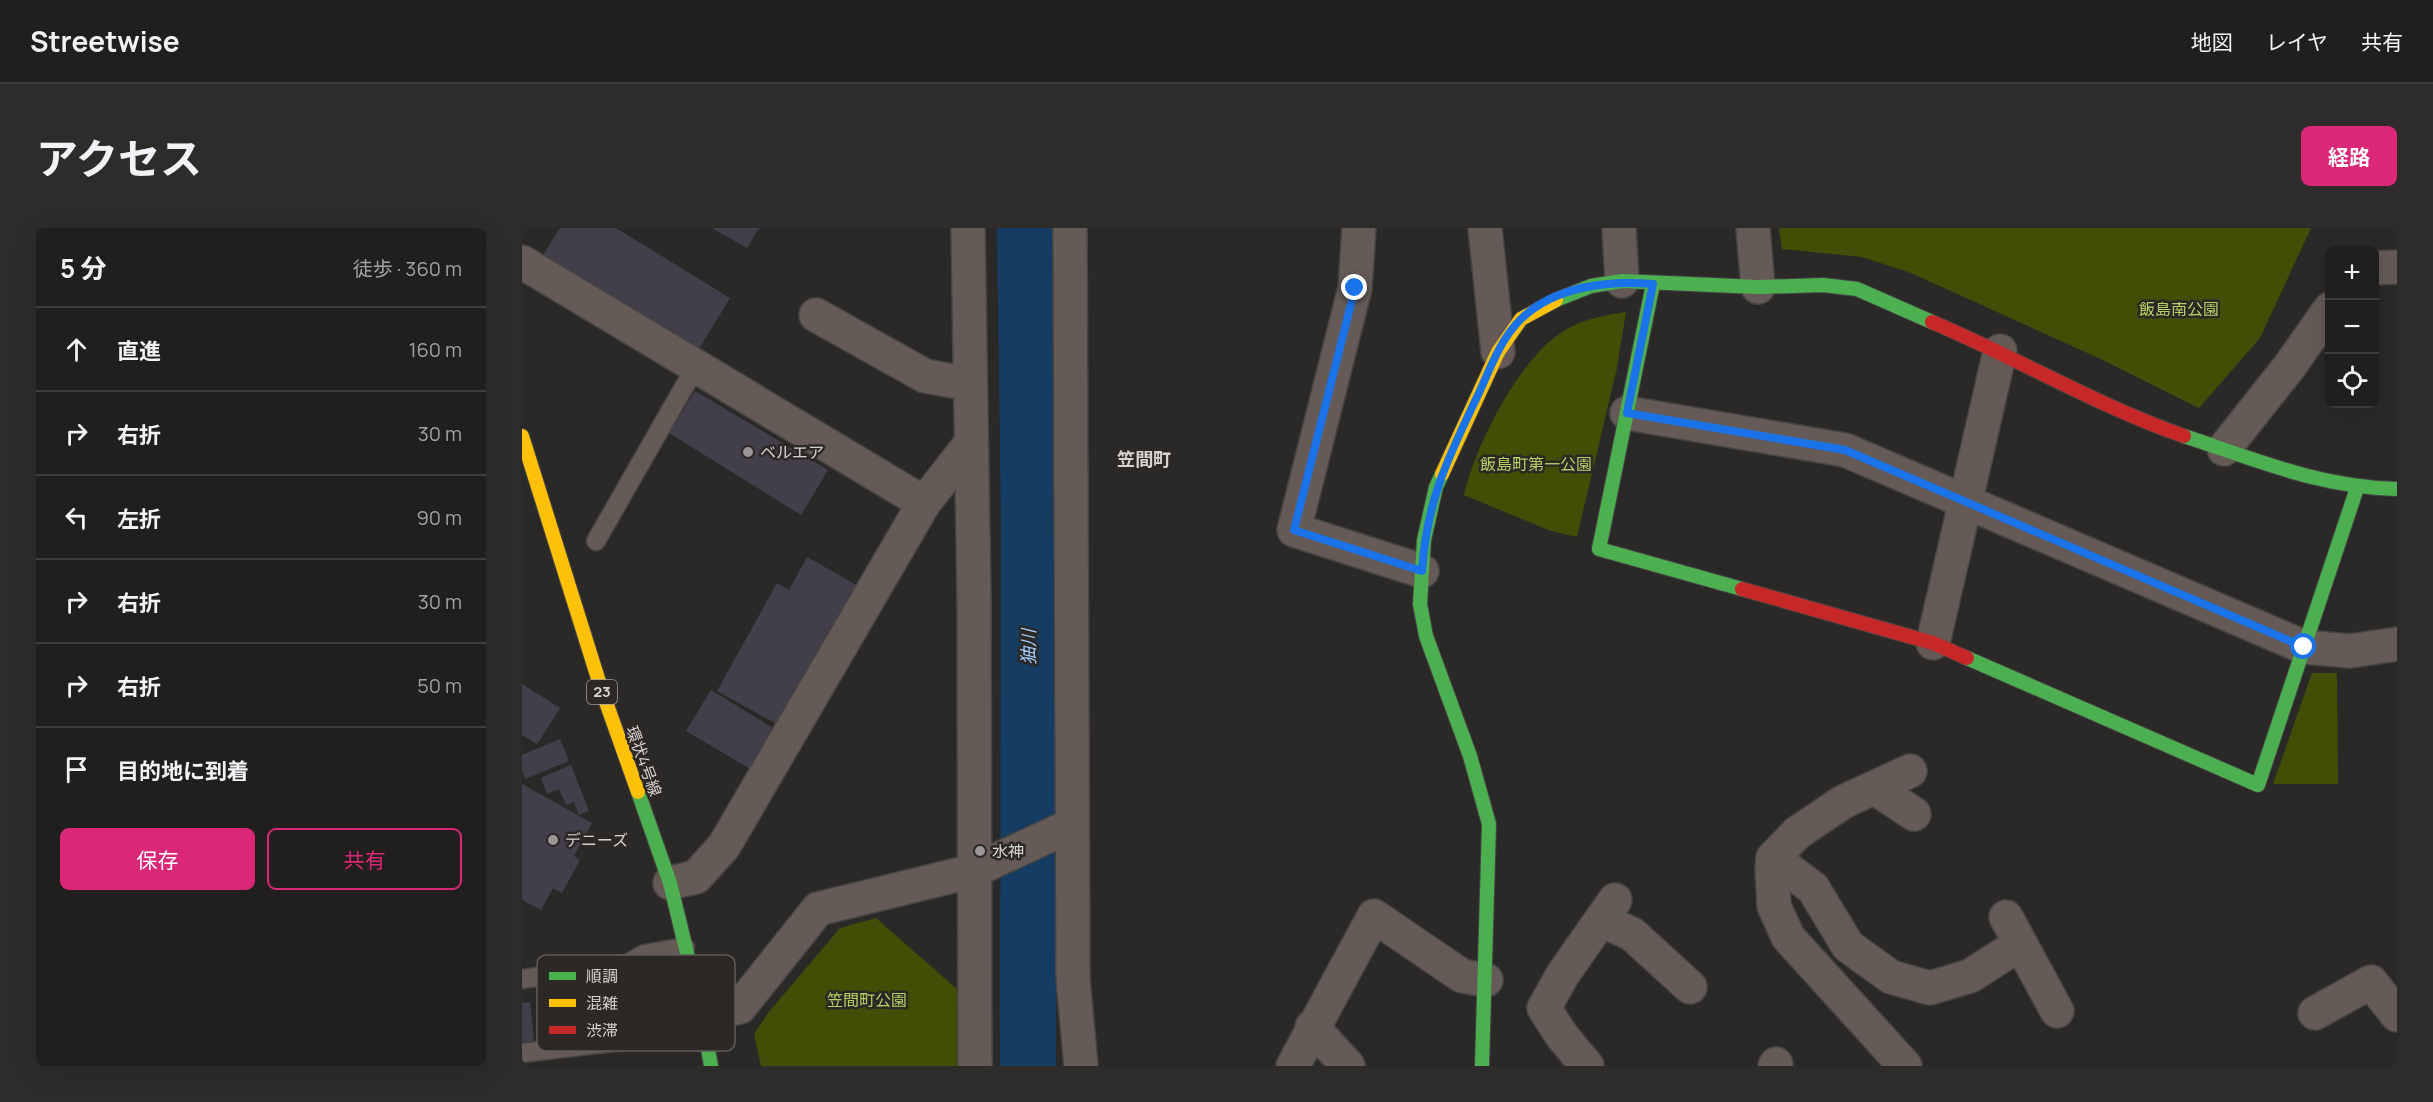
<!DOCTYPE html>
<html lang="ja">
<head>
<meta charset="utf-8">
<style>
  body { margin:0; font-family:Manrope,"Noto Sans JP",sans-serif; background:#2d2c2a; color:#f1f3f6 }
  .controls { position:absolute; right:18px; top:18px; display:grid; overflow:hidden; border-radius:9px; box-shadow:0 6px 24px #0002 }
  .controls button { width:54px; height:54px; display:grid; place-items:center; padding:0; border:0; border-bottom:2px solid #3d3d3b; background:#201f1d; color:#f1f3f6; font:30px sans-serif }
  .stop { position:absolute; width:18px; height:18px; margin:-14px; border:4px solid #1a73e8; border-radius:50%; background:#fff }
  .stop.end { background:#1a73e8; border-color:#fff; box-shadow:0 2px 6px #0008 }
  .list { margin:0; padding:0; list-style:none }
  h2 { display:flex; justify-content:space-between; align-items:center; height:78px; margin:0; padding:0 24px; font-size:26px }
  h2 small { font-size:20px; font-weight:400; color:#a2a2a4 }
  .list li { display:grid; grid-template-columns:39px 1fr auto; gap:18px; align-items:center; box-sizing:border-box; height:84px; padding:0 24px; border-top:2px solid #3d3d3b }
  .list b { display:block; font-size:22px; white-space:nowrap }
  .list em { font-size:20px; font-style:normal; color:#a2a2a4 }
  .actions { display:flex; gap:12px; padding:18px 24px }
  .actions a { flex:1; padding:14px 0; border:2px solid #db2777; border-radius:9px; text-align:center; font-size:21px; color:#db2777 }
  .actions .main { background:#db2777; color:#fff }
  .icon { flex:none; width:33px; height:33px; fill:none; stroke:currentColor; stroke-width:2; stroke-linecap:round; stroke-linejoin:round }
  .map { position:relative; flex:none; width:1875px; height:838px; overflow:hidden; border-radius:9px }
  header { display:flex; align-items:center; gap:36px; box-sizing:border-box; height:84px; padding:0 30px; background:#201f1d; border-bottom:2px solid #3d3d3b }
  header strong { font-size:28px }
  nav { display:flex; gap:33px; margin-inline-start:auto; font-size:21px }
  .intro { display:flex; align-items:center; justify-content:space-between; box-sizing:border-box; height:144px; padding:0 36px }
  h1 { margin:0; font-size:42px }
  .button { padding:15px 27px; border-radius:9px; background:#db2777; color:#fff; font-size:21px; font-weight:700 }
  main { display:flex; gap:36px; padding:0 36px }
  aside { flex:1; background:#201f1d; border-radius:9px; box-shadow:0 6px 24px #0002 }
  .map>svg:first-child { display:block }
  .green { fill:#404e06 }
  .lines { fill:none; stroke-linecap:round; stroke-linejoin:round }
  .river { stroke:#153c63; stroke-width:56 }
  .building { fill:#433e4b }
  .lane-casing { stroke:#454443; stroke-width:21 }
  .street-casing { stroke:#454443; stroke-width:36 }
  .fast-casing { stroke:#454443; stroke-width:16 }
  .slow-casing { stroke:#454443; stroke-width:16 }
  .jam-casing { stroke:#454443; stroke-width:16 }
  .lane { stroke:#655a56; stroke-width:18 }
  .street { stroke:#655a56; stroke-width:33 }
  .fast { stroke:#4caf50; stroke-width:14 }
  .slow { stroke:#ffc107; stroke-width:14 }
  .jam { stroke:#c62828; stroke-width:14 }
  .route { stroke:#1a73e8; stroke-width:8 }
  .poi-dot { fill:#9a9796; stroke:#2c2826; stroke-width:2 }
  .labels { text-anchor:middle; stroke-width:5; stroke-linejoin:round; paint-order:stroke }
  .shield { fill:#2c2826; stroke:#a29f9e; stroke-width:1.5 }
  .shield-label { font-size:15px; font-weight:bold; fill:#d5d2d1 }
  .park-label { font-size:16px; fill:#b4d163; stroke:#2c2826 }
  .poi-label { font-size:16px; fill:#d5d2d1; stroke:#2c2826; text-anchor:start }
  .street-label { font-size:16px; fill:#d5d2d1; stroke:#2c2826 }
  .neighbourhood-label { font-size:18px; font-weight:bold; fill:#d5d2d1; stroke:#2c2826 }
  .water-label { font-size:18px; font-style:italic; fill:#a1cdff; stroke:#2c2826 }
  .key { fill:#2c2826; stroke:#5f5b59; stroke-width:1.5 }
  .key-label { font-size:16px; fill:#d5d2d1 }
</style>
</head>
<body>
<header>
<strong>Streetwise</strong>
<nav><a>地図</a><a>レイヤ</a><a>共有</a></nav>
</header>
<div class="intro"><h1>アクセス</h1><a class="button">経路</a></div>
<main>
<aside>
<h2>5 分<small>徒歩 · 360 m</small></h2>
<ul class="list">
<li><svg class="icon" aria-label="ahead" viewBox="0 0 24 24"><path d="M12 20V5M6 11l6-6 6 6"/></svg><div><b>直進</b></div><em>160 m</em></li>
<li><svg class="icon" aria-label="right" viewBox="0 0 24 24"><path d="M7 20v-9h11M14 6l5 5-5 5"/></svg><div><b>右折</b></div><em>30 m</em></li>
<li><svg class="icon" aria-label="left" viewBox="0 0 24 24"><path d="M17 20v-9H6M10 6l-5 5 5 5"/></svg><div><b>左折</b></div><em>90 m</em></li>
<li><svg class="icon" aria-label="right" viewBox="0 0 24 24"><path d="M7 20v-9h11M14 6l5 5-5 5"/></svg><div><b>右折</b></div><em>30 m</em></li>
<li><svg class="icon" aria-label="right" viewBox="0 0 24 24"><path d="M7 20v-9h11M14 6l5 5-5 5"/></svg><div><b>右折</b></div><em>50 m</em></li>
<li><svg class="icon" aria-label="arrive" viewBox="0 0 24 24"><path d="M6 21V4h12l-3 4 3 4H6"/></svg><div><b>目的地に到着</b></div></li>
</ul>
<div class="actions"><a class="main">保存</a><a>共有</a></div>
</aside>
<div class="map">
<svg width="1875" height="838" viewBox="0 0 1875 838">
  <rect width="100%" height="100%" fill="#2b2927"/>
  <!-- green -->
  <g class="green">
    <polygon points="1257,0 1789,0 1738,110 1677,180 1583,133 1389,45 1340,29 1260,21"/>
    <path d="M1104,84L1095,140L1055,309L1029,303L942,267C954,216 997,130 1043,102C1061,91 1084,87 1104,84Z"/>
    <polygon points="1790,445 1815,445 1816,556 1751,556"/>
    <polygon points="354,690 444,769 445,838 239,838 232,806 246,785 318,700"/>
  </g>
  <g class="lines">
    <!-- river -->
    <polyline class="river" points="503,0 507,298 506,838"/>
  </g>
  <!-- building -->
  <g class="building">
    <polygon points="38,0 94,0 208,70 175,124 20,29"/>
    <polygon points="190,0 237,0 225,20"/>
    <polygon points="173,163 306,242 279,287 147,205"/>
    <polygon points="285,329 338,359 260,499 195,463 255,355 267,362"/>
    <polygon points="0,456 38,480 15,516 0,507"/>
    <polygon points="189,462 254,502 230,542 164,503"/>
    <polygon points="38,511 47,533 3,551 0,542 0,527"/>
    <polygon points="49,537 67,583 57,587 52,574 44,577 37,561 25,566 19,550"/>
    <polygon points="0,556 70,595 52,628 58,632 40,665 31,660 19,682 0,672"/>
    <polygon points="8,774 12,813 0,814 0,775"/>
  </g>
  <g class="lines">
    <!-- lane casing -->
    <g class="lane-casing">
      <g id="lane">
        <polyline points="74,313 174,138"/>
        <polyline points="0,751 105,736 122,726 163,719"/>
        <polyline points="0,825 183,803"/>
      </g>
    </g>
    <!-- street casing -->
    <g class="street-casing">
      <g id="street">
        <polyline points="446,0 452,371 453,838"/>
        <polyline points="548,0 551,751 559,838"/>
        <polyline points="837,0 833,60 772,302 900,343"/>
        <polyline points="963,0 976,124"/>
        <polyline points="1097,0 1100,53"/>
        <polyline points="1231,0 1236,59"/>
        <polyline points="0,34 402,275 202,618 174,649 148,655"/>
        <polyline points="1852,40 1875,39"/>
        <polyline points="294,87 403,148 448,156"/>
        <polyline points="1105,185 1323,222 1782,419 1828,423 1875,416"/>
        <polyline points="1702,221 1767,139 1808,81"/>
        <polyline points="402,275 449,215"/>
        <polyline points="1411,415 1478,123"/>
        <polyline points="1353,560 1392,586"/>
        <polyline points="1251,630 1291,660 1326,718 1369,749 1408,760 1448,748 1498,716"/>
        <polyline points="1484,689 1535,783"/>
        <polyline points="1079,692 1110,706 1168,759"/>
        <polyline points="1793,785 1849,754 1875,787"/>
        <polyline points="180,787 218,779 296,681 451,643 550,597"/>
        <polyline points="790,799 826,838"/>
        <polyline points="771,838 852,688 940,748 964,752"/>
        <polyline points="1065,838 1040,808 1022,780 1041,746 1093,672"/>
        <polyline points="1253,838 1254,836"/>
        <polyline points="1383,838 1266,709 1252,678 1250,641 1251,630 1275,605 1321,574 1388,543"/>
      </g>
    </g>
    <!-- fast casing -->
    <g class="fast-casing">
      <g id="fast">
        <polyline points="1131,56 1077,321 1220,361"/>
        <polyline points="1034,72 1069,58 1100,53 1236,59 1301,57 1335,61 1410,94"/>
        <path d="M1662,208C1735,232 1797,259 1875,261"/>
        <polyline points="920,246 914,259 902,312 898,376 904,408 948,528 967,596 960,838"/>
        <polyline points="1445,430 1736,557 1835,260"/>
        <polyline points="116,564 148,655 180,787 189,838"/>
      </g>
    </g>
    <!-- slow casing -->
    <g class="slow-casing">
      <g id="slow">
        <polyline points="0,208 79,460 116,564"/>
        <polyline points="920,246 976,124 999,91 1034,72"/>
      </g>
    </g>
    <!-- jam casing -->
    <g class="jam-casing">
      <g id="jam">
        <path d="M1410,94C1495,130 1576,178 1662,208"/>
        <polyline points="1220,361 1411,415 1445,430"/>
      </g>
    </g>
    <!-- lane -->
    <use href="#lane" class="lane"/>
    <!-- street -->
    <use href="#street" class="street"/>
    <!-- fast -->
    <use href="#fast" class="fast"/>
    <!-- slow -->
    <use href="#slow" class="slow"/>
    <!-- jam -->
    <use href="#jam" class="jam"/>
  </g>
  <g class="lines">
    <!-- route -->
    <path class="route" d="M833,60L772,302L900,343C905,271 926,230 956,167C968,141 978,112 998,92C1032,58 1087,52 1131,56L1105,185L1323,222L1782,419"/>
  </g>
  <!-- markers -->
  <g class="poi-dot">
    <circle cx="226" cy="224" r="6"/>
    <circle cx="31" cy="612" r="6"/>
    <circle cx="458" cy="623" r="6"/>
  </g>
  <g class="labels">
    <!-- shield labels -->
    <rect class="shield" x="65" y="452" width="30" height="24" rx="4.5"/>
    <g class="shield-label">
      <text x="80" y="469">23</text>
    </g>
    <!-- park labels -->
    <g class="park-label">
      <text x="1657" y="87">飯島南公園</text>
      <text x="1014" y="242">飯島町第一公園</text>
      <text x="345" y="778">笠間町公園</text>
    </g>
    <!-- poi labels -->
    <g class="poi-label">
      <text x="238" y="230">ベルエア</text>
      <text x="43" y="618">デニーズ</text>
      <text x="470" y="629">水神</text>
    </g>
    <!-- street labels -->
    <g class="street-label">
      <text transform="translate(122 533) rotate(70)" y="6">環状4号線</text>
    </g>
    <!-- neighbourhood labels -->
    <g class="neighbourhood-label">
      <text x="622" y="238">笠間町</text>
    </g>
    <!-- water labels -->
    <g class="water-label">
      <text transform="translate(507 419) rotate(-90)" y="6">㹨川</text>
    </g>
  </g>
  <!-- legend -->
  <rect x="15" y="727" width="198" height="96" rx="9" class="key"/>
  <rect x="27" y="744" width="27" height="8" fill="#4caf50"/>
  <rect x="27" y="771" width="27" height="8" fill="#ffc107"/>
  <rect x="27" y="798" width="27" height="8" fill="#c62828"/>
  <g class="key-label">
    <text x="64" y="754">順調</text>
    <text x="64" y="781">混雑</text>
    <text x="64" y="808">渋滞</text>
  </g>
</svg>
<div class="controls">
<button>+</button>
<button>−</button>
<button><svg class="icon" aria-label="locate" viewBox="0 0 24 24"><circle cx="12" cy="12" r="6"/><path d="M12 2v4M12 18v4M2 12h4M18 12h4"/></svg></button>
</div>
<div class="stop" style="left:1782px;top:419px"></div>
<div class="stop end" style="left:833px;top:60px"></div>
</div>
</main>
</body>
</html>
